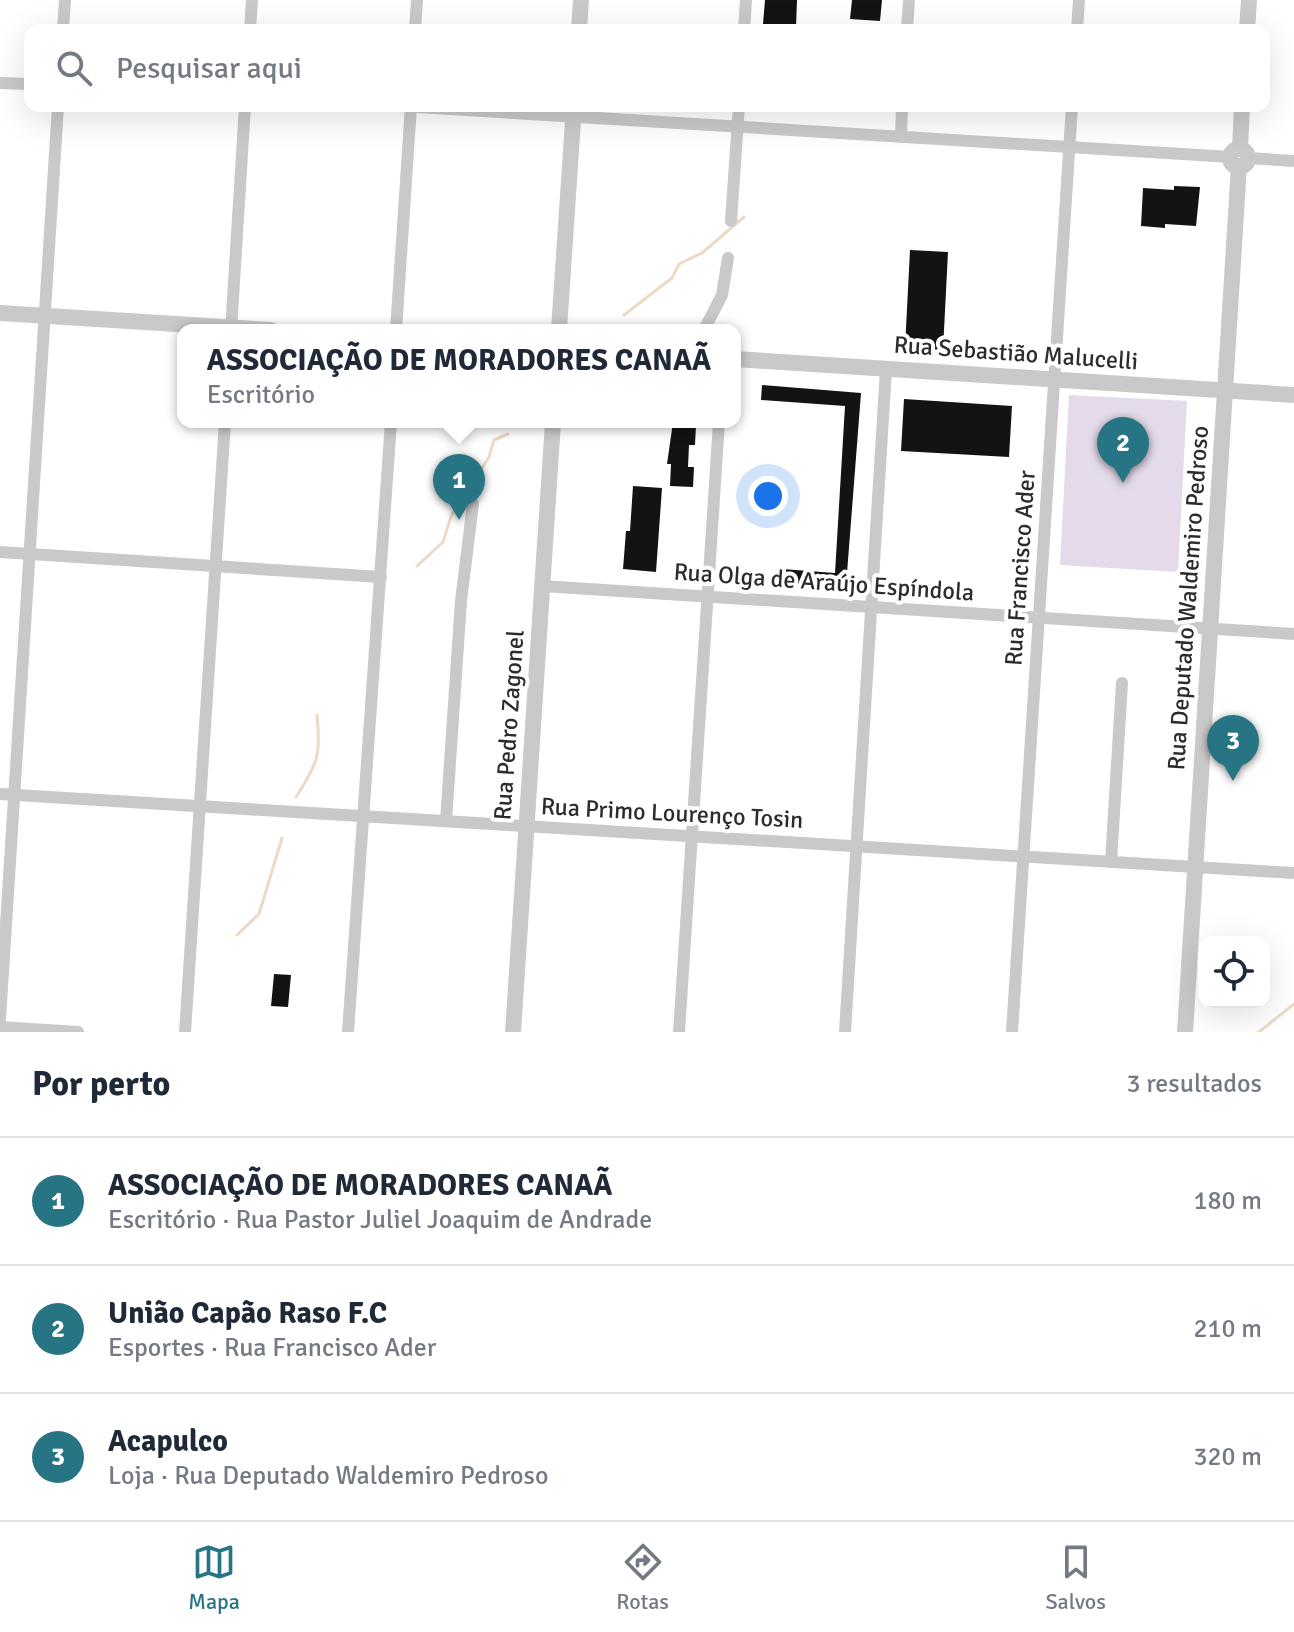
<!DOCTYPE html>
<html lang="pt">
<head>
<meta charset="utf-8">
<style>
  body { margin:0; font-family:Signika,sans-serif; background:#f2f2f3; color:#1f2937 }
  .controls { position:absolute; right:24px; bottom:24px; display:grid; overflow:hidden; border-radius:16px; box-shadow:0 8px 32px #0002 }
  .controls button { width:72px; height:72px; display:grid; place-items:center; padding:0; border:0; border-bottom:2px solid #e0e1e3; background:#fff; color:#1f2937; font:40px sans-serif }
  .you { position:absolute; left:768px; top:496px; width:28px; height:28px; margin:-20px; border:6px solid #fff; border-radius:50%; background:#1a73e8; box-shadow:0 0 0 12px #1a73e833 }
  .badge { display:grid; place-items:center; width:52px; height:52px; border-radius:50%; background:#277584; color:#fff; font-size:26px; font-weight:700 }
  .pin { position:absolute; translate:-50% -66px; filter:drop-shadow(0 2px 4px #0008) }
  .pin::after { content:''; position:absolute; top:42px; width:28px; height:24px; background:inherit; clip-path:polygon(0 0,100% 0,50% 100%) }
  .popup { position:absolute; left:177px; top:324px; width:564px; height:104px; box-sizing:border-box; display:grid; place-content:center; border-radius:16px; background:#fff; filter:drop-shadow(0 2px 6px #0005); font-size:26px; white-space:nowrap; color:#747a83 }
  .popup b { font-size:30px; color:#1f2937 }
  .popup::after { content:''; position:absolute; left:50%; top:100%; margin-left:-16px; border:16px solid transparent; border-top-color:#fff }
  .list { margin:0; padding:0; list-style:none }
  h2 { display:flex; justify-content:space-between; align-items:center; height:104px; margin:0; padding:0 32px; font-size:34px }
  h2 small { font-size:26px; font-weight:400; color:#747a83 }
  .list li { display:grid; grid-template-columns:52px 1fr auto; gap:24px; align-items:center; box-sizing:border-box; height:128px; padding:0 32px; border-top:2px solid #e0e1e3 }
  .list b { display:block; font-size:30px; white-space:nowrap }
  .list p { margin:0; font-size:26px; white-space:nowrap; color:#747a83 }
  .list em { font-size:26px; font-style:normal; color:#747a83 }
  .icon { flex:none; width:44px; height:44px; fill:none; stroke:currentColor; stroke-width:2; stroke-linecap:round; stroke-linejoin:round }
  .map { position:relative; flex:none; width:1294px; height:1032px; overflow:hidden }
  .search { position:absolute; background:#fff; box-shadow:0 8px 32px #0002; left:24px; right:24px; top:24px; height:88px; display:flex; align-items:center; gap:20px; box-sizing:border-box; padding:0 28px; border-radius:16px; color:#747a83; font-size:30px }
  .sheet { height:488px; background:#fff }
  nav { display:flex; justify-content:space-around; align-items:center; box-sizing:border-box; height:112px; border-top:2px solid #e0e1e3; background:#fff; font-size:22px; color:#747a83 }
  nav a { display:grid; justify-items:center; gap:4px }
  nav .on { color:#277584 }
  .map>svg:first-child { display:block }
  .green { fill:#e4daea }
  .lines { fill:none; stroke-linecap:round; stroke-linejoin:round }
  .stream { stroke:#eadac6; stroke-width:3 }
  .building { fill:#131313 }
  .minor { stroke:#c9c9c9; stroke-width:12 }
  .tertiary { stroke:#c9c9c9; stroke-width:16 }
  .labels { text-anchor:middle; stroke-width:8; stroke-linejoin:round; paint-order:stroke }
  .street-label { font-size:24px; fill:#2c2c2c; stroke:#fff }
</style>
</head>
<body>
<div class="map">
<svg width="1294" height="1032" viewBox="0 0 1294 1032">
  <rect width="100%" height="100%" fill="#fff"/>
  <!-- green -->
  <polygon class="green" points="1069,395 1187,401 1178,572 1060,565"/>
  <g class="lines">
    <!-- stream -->
    <g class="stream">
      <polyline points="624,315 672,278 679,264 702,253 744,217"/>
      <polyline points="417,566 443,542 451,516 489,457 494,440 508,434"/>
      <path d="M296,797C318,763 321,755 317,715"/>
      <polyline points="237,935 259,914 282,838"/>
      <polyline points="1259,1032 1294,1004"/>
    </g>
  </g>
  <!-- building -->
  <g class="building">
    <polygon points="765,0 797,0 796,27 763,24"/>
    <polygon points="852,0 882,0 880,21 850,19"/>
    <polygon points="1174,186 1200,187 1196,226 1165,224 1165,228 1141,226 1143,188 1174,190"/>
    <polygon points="910,250 948,252 943,350 905,348"/>
    <polygon points="762,385 861,393 846,586 781,583 782,569 835,573 845,406 761,400"/>
    <polygon points="904,399 1012,406 1009,457 901,451"/>
    <polygon points="673,422 694,422 696,425 695,445 689,445 688,467 694,467 693,487 670,486 671,464 667,464"/>
    <polygon points="633,486 662,488 656,572 623,569 626,531 630,531"/>
    <polygon points="274,974 291,975 288,1007 271,1006"/>
  </g>
  <g class="lines">
    <!-- minor -->
    <g class="minor">
      <polyline points="63,30 65,0"/>
      <polyline points="250,30 252,0"/>
      <polyline points="415,30 417,0"/>
      <polyline points="744,30 746,0"/>
      <polyline points="907,30 909,0"/>
      <polyline points="1077,30 1079,0"/>
      <polyline points="0,83 30,84"/>
      <polyline points="400,106 1231,157"/>
      <polyline points="901,137 902,106"/>
      <polyline points="1248,158 1294,161"/>
      <polyline points="731,221 739,106"/>
      <polyline points="231,330 245,106"/>
      <polyline points="396,330 411,106"/>
      <polyline points="704,330 722,295 728,258"/>
      <polyline points="0,552 381,577"/>
      <polyline points="542,586 1294,634"/>
      <polyline points="0,794 1294,873"/>
      <polyline points="446,821 461,601 473,504"/>
      <polyline points="1111,862 1122,683"/>
      <polyline points="0,1019 58,106"/>
      <polyline points="0,1027 78,1032"/>
      <polyline points="185,1032 225,422"/>
      <polyline points="348,1032 391,422"/>
      <polyline points="679,1032 719,422"/>
      <polyline points="845,1032 886,369"/>
      <polyline points="1012,1032 1072,106"/>
    </g>
    <!-- tertiary -->
    <g class="tertiary">
      <polyline points="579,30 581,0"/>
      <polyline points="1247,30 1249,0"/>
      <polyline points="1240,149 1242,106"/>
      <circle cx="1239" cy="158" r="9"/>
      <polyline points="0,313 271,330"/>
      <polyline points="559,330 574,106"/>
      <polyline points="735,359 1294,395"/>
      <polyline points="513,1032 553,422"/>
      <polyline points="1185,1032 1239,166"/>
    </g>
  </g>
  <g class="labels">
    <!-- street labels -->
    <g class="street-label">
      <text transform="translate(1016 353) rotate(4)" y="8">Rua Sebastião Malucelli</text>
      <text transform="translate(1020 568) rotate(-86)" y="8">Rua Francisco Ader</text>
      <text transform="translate(824 582) rotate(4)" y="8">Rua Olga de Araújo Espíndola</text>
      <text transform="translate(1188 598) rotate(-86)" y="8">Rua Deputado Waldemiro Pedroso</text>
      <text transform="translate(509 725) rotate(-86)" y="8">Rua Pedro Zagonel</text>
      <text transform="translate(672 813) rotate(3)" y="8">Rua Primo Lourenço Tosin</text>
    </g>
  </g>
</svg>
<div class="controls">
<button><svg class="icon" aria-label="locate" viewBox="0 0 24 24"><circle cx="12" cy="12" r="6"/><path d="M12 2v4M12 18v4M2 12h4M18 12h4"/></svg></button>
</div>
<div class="you"></div>
<div class="pin badge" style="left:459px;top:520px">1</div>
<div class="popup"><b>ASSOCIAÇÃO DE MORADORES CANAÃ</b>Escritório</div>
<div class="pin badge" style="left:1123px;top:483px">2</div>
<div class="pin badge" style="left:1233px;top:781px">3</div>
<div class="search"><svg class="icon" aria-label="search" viewBox="0 0 24 24"><circle cx="10" cy="10" r="6"/><path d="M15 15l6 6"/></svg>Pesquisar aqui</div>
</div>
<section class="sheet">
<h2>Por perto<small>3 resultados</small></h2>
<ul class="list">
<li><span class="badge">1</span><div><b>ASSOCIAÇÃO DE MORADORES CANAÃ</b><p>Escritório · Rua Pastor Juliel Joaquim de Andrade</p></div><em>180 m</em></li>
<li><span class="badge">2</span><div><b>União Capão Raso F.C</b><p>Esportes · Rua Francisco Ader</p></div><em>210 m</em></li>
<li><span class="badge">3</span><div><b>Acapulco</b><p>Loja · Rua Deputado Waldemiro Pedroso</p></div><em>320 m</em></li>
</ul>
</section>
<nav>
<a class="on"><svg class="icon" aria-label="map" viewBox="0 0 24 24"><path d="M3 6l6-2 6 2 6-2v14l-6 2-6-2-6 2zM9 4v14M15 6v14"/></svg>Mapa</a>
<a><svg class="icon" aria-label="directions" viewBox="0 0 24 24"><path d="M12 3l9 9-9 9-9-9zM9 14v-3h6M13 9l2 2-2 2"/></svg>Rotas</a>
<a><svg class="icon" aria-label="saved" viewBox="0 0 24 24"><path d="M7 4h10v16l-5-4-5 4z"/></svg>Salvos</a>
</nav>
</body>
</html>
